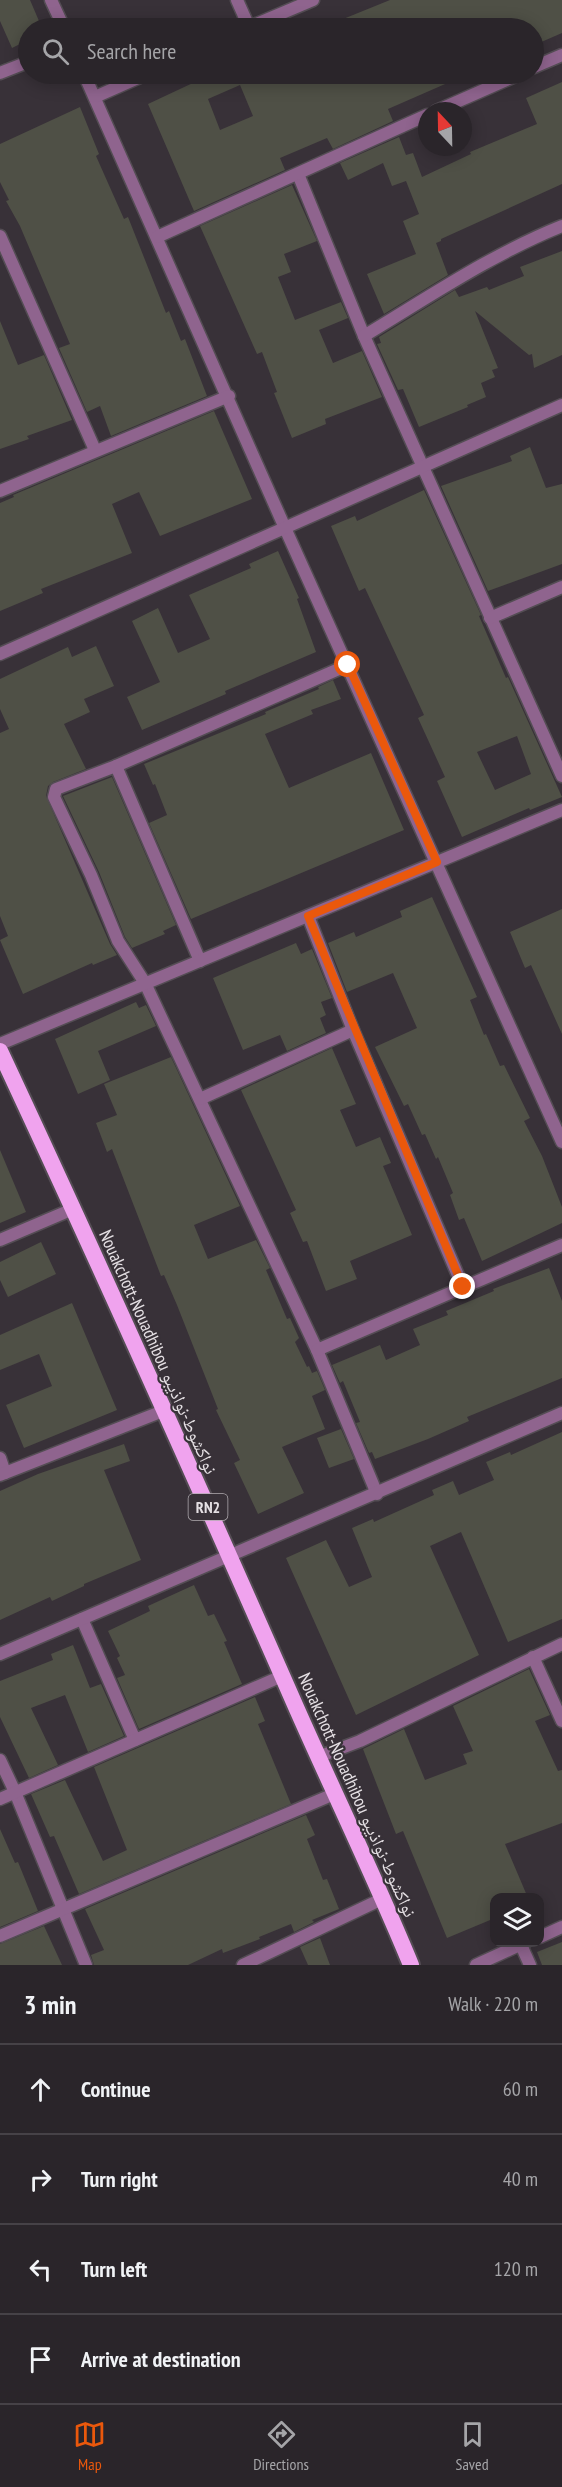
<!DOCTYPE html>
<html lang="en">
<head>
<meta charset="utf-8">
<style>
  body { margin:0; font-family:"PT Sans Narrow","Noto Naskh Arabic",sans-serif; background:#363136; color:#f1f3f6 }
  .controls { position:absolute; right:18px; bottom:18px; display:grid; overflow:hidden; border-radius:12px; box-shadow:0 3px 15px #0003 }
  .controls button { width:54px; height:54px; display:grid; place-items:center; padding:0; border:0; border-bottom:2px solid #464247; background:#2a252a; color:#f1f3f6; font:30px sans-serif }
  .compass { position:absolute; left:418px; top:102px; width:54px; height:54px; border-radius:50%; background:#2a252a; box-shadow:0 3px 15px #0003; rotate:338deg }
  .stop { position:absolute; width:18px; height:18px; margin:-14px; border:4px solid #ea580c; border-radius:50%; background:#fff }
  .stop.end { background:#ea580c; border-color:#fff; box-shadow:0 2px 6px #0008 }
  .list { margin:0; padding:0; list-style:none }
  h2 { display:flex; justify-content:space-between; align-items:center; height:78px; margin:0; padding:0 24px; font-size:26px }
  h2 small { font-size:20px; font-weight:400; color:#a5a5a8 }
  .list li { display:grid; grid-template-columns:39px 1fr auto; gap:18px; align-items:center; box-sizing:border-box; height:90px; padding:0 24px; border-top:2px solid #464247 }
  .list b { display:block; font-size:22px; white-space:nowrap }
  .list em { font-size:20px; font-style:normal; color:#a5a5a8 }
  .icon { flex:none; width:33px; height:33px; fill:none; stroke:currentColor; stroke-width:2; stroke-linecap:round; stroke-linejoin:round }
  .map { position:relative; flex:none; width:562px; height:1965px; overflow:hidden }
  .search { position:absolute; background:#2a252a; box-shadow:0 3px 15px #0003; left:18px; right:18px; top:18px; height:66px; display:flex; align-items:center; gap:15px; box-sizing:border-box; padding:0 21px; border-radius:33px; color:#a5a5a8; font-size:22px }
  .sheet { height:438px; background:#2a252a }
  nav { display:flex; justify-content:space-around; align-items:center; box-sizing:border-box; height:84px; border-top:2px solid #464247; background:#2a252a; font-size:16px; color:#a5a5a8 }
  nav a { display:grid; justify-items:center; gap:3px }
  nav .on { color:#ea580c }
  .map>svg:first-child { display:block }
  .building { fill:#4f5046; fill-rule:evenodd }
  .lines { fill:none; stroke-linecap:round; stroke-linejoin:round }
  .minor-casing { stroke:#544d54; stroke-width:15 }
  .trunk-casing { stroke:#544d54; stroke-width:20 }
  .minor { stroke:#8f648e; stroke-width:12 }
  .trunk { stroke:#f0a3ee; stroke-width:16 }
  .route { stroke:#ea580c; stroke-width:8 }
  .labels { text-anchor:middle; stroke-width:4.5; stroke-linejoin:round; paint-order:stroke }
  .shield { fill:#383138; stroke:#b1acb0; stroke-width:1.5 }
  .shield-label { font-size:16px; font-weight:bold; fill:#e5e0e4 }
  .street-label { font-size:18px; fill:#e5e0e4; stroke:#383138 }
</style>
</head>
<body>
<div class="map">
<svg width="562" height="1965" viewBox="0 0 562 1965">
  <rect width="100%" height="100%" fill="#383138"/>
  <!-- building -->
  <g class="building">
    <polygon points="0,0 30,0 42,28 28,28 28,40 12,48 0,21"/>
    <polygon points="390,0 562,0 562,33 539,43 534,28 321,28"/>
    <path d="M212,74H468L388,109L393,121L333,149L327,138L280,158L285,170L194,211L148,104ZM240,85L253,116L220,130L208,99Z"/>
    <polygon points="562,82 562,184 441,239 441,241 436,243 448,275 384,314 367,274 416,254 403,221 419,214 406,181 392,186 383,163 348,180 340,163 399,137 406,155 413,153 422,177 471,154 470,152 537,124 526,98"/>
    <polygon points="80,107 99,154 96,156 124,219 128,217 166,313 169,311 181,341 185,339 207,396 111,436 100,406 87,412 59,348 70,344 20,226 6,201 9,200 0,182 0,144"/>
    <polygon points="292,185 317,241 284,254 291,272 278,277 295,320 341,302 348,318 319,330 333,363 362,351 382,397 325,419 326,424 292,438 274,393 277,392 262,352 257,354 200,226"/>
    <polygon points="562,251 562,355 534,368 532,354 529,355 475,311 498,368 492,370 495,377 481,383 486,397 467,405 468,407 419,427 403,389 398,390 377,344 381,343 379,337 455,290 459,297 487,287 489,290 524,276 520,267"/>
    <polygon points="0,321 18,365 44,355 72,420 27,436 29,439 0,449"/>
    <polygon points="214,411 252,499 160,536 139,492 112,504 132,553 41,589 43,593 0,611 0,503 14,497 13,495"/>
    <polygon points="530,447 546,488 562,484 562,564 488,591 441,486 512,461 510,456"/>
    <path d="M424,490L481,615L479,616L506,678L508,677L562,797L530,810L529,808L462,837L437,781L445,777L418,718L424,715L365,588L359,591L331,526L355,516L357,521ZM517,736L531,774L495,790L477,752Z"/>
    <polygon points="278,551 299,598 297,599 316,652 225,691 226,694 142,730 127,697 160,682 132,621 158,608 178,653 210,639 189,595 251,568 249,564"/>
    <polygon points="96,646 114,686 84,699 90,712 64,724 86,769 53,782 48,786 46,796 110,944 117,955 93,965 92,963 23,994 0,940 8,936 0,916 0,733 9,729 0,709 0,679 68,647 72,657"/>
    <polygon points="333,680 341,699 311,710 313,714 265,734 289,788 371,753 404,830 191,919 149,823 167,815 155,784 153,785 144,764 266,714 265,712 319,689 318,687"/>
    <polygon points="112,777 176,925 163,931 165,934 132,948 125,937 99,872 63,796"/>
    <polygon points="432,897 477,997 470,1000 484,1035 486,1034 500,1066 504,1065 530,1118 524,1121 542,1156 562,1207 562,1223 482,1261 464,1218 459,1220 450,1195 453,1193 438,1157 436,1159 425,1134 422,1135 408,1104 404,1106 375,1047 417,1028 393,973 347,992 328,943 354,932 356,937 402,917 400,911"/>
    <polygon points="562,909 562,1034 531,965 525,968 510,932"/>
    <polygon points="296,943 301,954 312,949 332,998 321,1002 326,1015 320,1018 326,1033 287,1051 280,1035 243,1050 213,978"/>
    <polygon points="136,1002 139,1008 146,1005 156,1026 98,1051 110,1080 78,1094 55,1039"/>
    <polygon points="332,1048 356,1104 340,1110 356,1147 380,1137 391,1163 383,1166 412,1235 350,1261 357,1279 326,1291 307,1241 303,1242 290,1213 296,1210 241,1090"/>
    <polygon points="171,1057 240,1206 194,1225 208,1259 256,1240 270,1268 266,1270 287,1319 290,1318 299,1338 295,1342 307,1367 309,1366 312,1373 317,1371 325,1390 312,1396 325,1429 282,1447 304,1493 258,1514 234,1463 240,1460 216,1410 218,1409 177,1305 164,1275 161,1276 112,1149 107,1152 96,1123 117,1115 104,1084"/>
    <polygon points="0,1150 26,1212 0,1223"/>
    <polygon points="41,1242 56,1274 8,1297 0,1280 0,1262"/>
    <polygon points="549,1268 562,1301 562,1378 467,1417 469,1421 428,1439 375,1459 372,1452 369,1453 356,1423 360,1422 343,1381 340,1383 332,1365 380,1345 386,1360 420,1345 413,1329 448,1315 446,1311 494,1291 493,1289"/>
    <polygon points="72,1303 117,1410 24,1448 6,1405 52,1386 39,1354 0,1370 0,1335"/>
    <polygon points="341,1429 354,1459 329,1468 317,1438"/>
    <polygon points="562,1432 562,1619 508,1642 461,1532 430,1546 479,1655 356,1715 286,1558 326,1540 349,1587 372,1577 352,1528 373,1519 374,1522 434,1495 432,1490 453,1481 459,1495 494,1480 486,1462 510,1452 511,1455"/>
    <polygon points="124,1444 130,1461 104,1470 141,1560 84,1584 84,1586 52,1601 50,1597 0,1620 0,1491 38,1474"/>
    <polygon points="194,1585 208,1616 214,1614 227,1641 224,1642 242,1684 139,1729 117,1678 125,1675 117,1658 120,1656 108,1631 150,1611 148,1606"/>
    <polygon points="73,1645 90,1688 101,1684 124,1736 88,1752 65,1695 31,1708 58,1765 29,1778 0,1717 0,1681 53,1660 51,1654"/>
    <polygon points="529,1669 550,1715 535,1721 558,1771 562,1770 562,1823 505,1844 528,1898 495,1898 495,1918 447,1938 403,1831 396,1834 363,1749 404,1729 425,1780 467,1764 463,1754 473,1751 453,1706"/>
    <polygon points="255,1697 265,1721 258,1724 291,1804 79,1894 54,1836 50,1837 31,1794 65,1780 103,1861 127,1850 94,1767"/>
    <polygon points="306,1815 315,1835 307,1839 323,1880 327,1879 339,1909 312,1920 314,1922 294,1932 291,1924 259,1937 260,1939 223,1953 222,1949 188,1965 94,1965 91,1955 104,1950 85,1909"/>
    <polygon points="0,1829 15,1863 18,1862 38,1911 0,1927"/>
    <polygon points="44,1926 62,1965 0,1965 0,1944"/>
    <polygon points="320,1938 330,1965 308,1965 300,1947"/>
    <polygon points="562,1942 562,1965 542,1965 537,1952"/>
  </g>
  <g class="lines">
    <!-- minor casing -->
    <g class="minor-casing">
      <g id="minor">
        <polyline points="51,0 64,28"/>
        <polyline points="237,0 249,27"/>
        <polyline points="247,28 313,0"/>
        <polyline points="534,67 562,55"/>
        <polyline points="0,73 28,62"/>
        <polyline points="84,74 285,528 562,1142"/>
        <polyline points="95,97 147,74"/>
        <polyline points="436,111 520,74"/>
        <polyline points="298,174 364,336 562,776"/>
        <polyline points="0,236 95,450"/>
        <polyline points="157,237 427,115"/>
        <path d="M364,336C429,297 492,254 562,226"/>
        <polyline points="0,491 229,396"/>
        <polyline points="490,618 562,587"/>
        <polyline points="0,654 562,405"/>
        <polyline points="348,665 116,766 56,789 54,797 91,875 118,941 145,983 317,1350 377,1494"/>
        <polyline points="116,766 200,961"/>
        <polyline points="308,916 353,1030 463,1287"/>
        <polyline points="0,1044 562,810"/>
        <polyline points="200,1099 353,1030"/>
        <polyline points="0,1240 73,1209"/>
        <polyline points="317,1350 562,1245"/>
        <polyline points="0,1458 5,1473"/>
        <polyline points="0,1475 163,1411"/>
        <polyline points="82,1619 135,1740"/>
        <path d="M0,1654C187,1574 375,1495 562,1413"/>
        <polyline points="533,1657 562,1721"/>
        <polyline points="318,1757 360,1741 562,1644"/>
        <polyline points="0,1760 15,1792 86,1965"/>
        <polyline points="0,1799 282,1676"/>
        <polyline points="0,1936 334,1794"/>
        <polyline points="540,1937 562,1927"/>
        <polyline points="521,1945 530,1965"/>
        <polyline points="243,1965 384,1898"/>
        <polyline points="476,1965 526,1942"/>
      </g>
    </g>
    <!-- trunk casing -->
    <g class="trunk-casing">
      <path id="trunk" d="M0,1051C100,1265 197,1482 292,1698C331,1787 374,1875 411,1965"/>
    </g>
    <!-- minor -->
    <use href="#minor" class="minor"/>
    <!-- trunk -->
    <use href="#trunk" class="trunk"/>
  </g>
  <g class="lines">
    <!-- route -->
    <polyline class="route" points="348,665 437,862 308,916 463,1287"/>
  </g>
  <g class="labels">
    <!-- shield labels -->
    <rect class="shield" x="188.5" y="1494" width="39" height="26" rx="4.5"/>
    <g class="shield-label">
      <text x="208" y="1513">RN2</text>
    </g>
    <!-- street labels -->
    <g class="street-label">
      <text transform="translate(158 1352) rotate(66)" y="6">Nouakchott-Nouadhibou نواكشوط-نواذيبو</text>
      <text transform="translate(357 1795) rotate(66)" y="6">Nouakchott-Nouadhibou نواكشوط-نواذيبو</text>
    </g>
  </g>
</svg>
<div class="controls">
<button><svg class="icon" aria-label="layers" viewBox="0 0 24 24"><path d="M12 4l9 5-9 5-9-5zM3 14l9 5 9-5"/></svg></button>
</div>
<svg class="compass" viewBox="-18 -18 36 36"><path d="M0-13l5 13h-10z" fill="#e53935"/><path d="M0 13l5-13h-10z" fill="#a5a5a8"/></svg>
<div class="stop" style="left:348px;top:665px"></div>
<div class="stop end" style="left:463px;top:1287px"></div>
<div class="search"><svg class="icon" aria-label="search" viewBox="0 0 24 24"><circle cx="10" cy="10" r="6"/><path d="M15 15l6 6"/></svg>Search here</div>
</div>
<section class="sheet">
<h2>3 min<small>Walk · 220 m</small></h2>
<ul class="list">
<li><svg class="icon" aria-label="ahead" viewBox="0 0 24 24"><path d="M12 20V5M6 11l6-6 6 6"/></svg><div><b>Continue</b></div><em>60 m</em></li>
<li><svg class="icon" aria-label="right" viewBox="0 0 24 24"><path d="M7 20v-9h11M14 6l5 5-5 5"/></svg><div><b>Turn right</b></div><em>40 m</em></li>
<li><svg class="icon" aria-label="left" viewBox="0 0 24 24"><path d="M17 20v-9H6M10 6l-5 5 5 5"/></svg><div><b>Turn left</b></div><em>120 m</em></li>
<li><svg class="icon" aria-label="arrive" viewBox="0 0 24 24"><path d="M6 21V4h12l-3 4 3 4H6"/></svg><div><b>Arrive at destination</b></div></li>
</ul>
</section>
<nav>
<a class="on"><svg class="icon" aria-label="map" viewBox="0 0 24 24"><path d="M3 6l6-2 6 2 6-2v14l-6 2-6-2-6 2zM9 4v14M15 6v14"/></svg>Map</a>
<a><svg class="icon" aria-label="directions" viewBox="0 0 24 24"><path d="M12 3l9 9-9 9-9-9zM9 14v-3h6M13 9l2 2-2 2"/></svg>Directions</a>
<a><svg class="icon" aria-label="saved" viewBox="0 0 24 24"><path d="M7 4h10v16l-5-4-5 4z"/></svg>Saved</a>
</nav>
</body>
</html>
